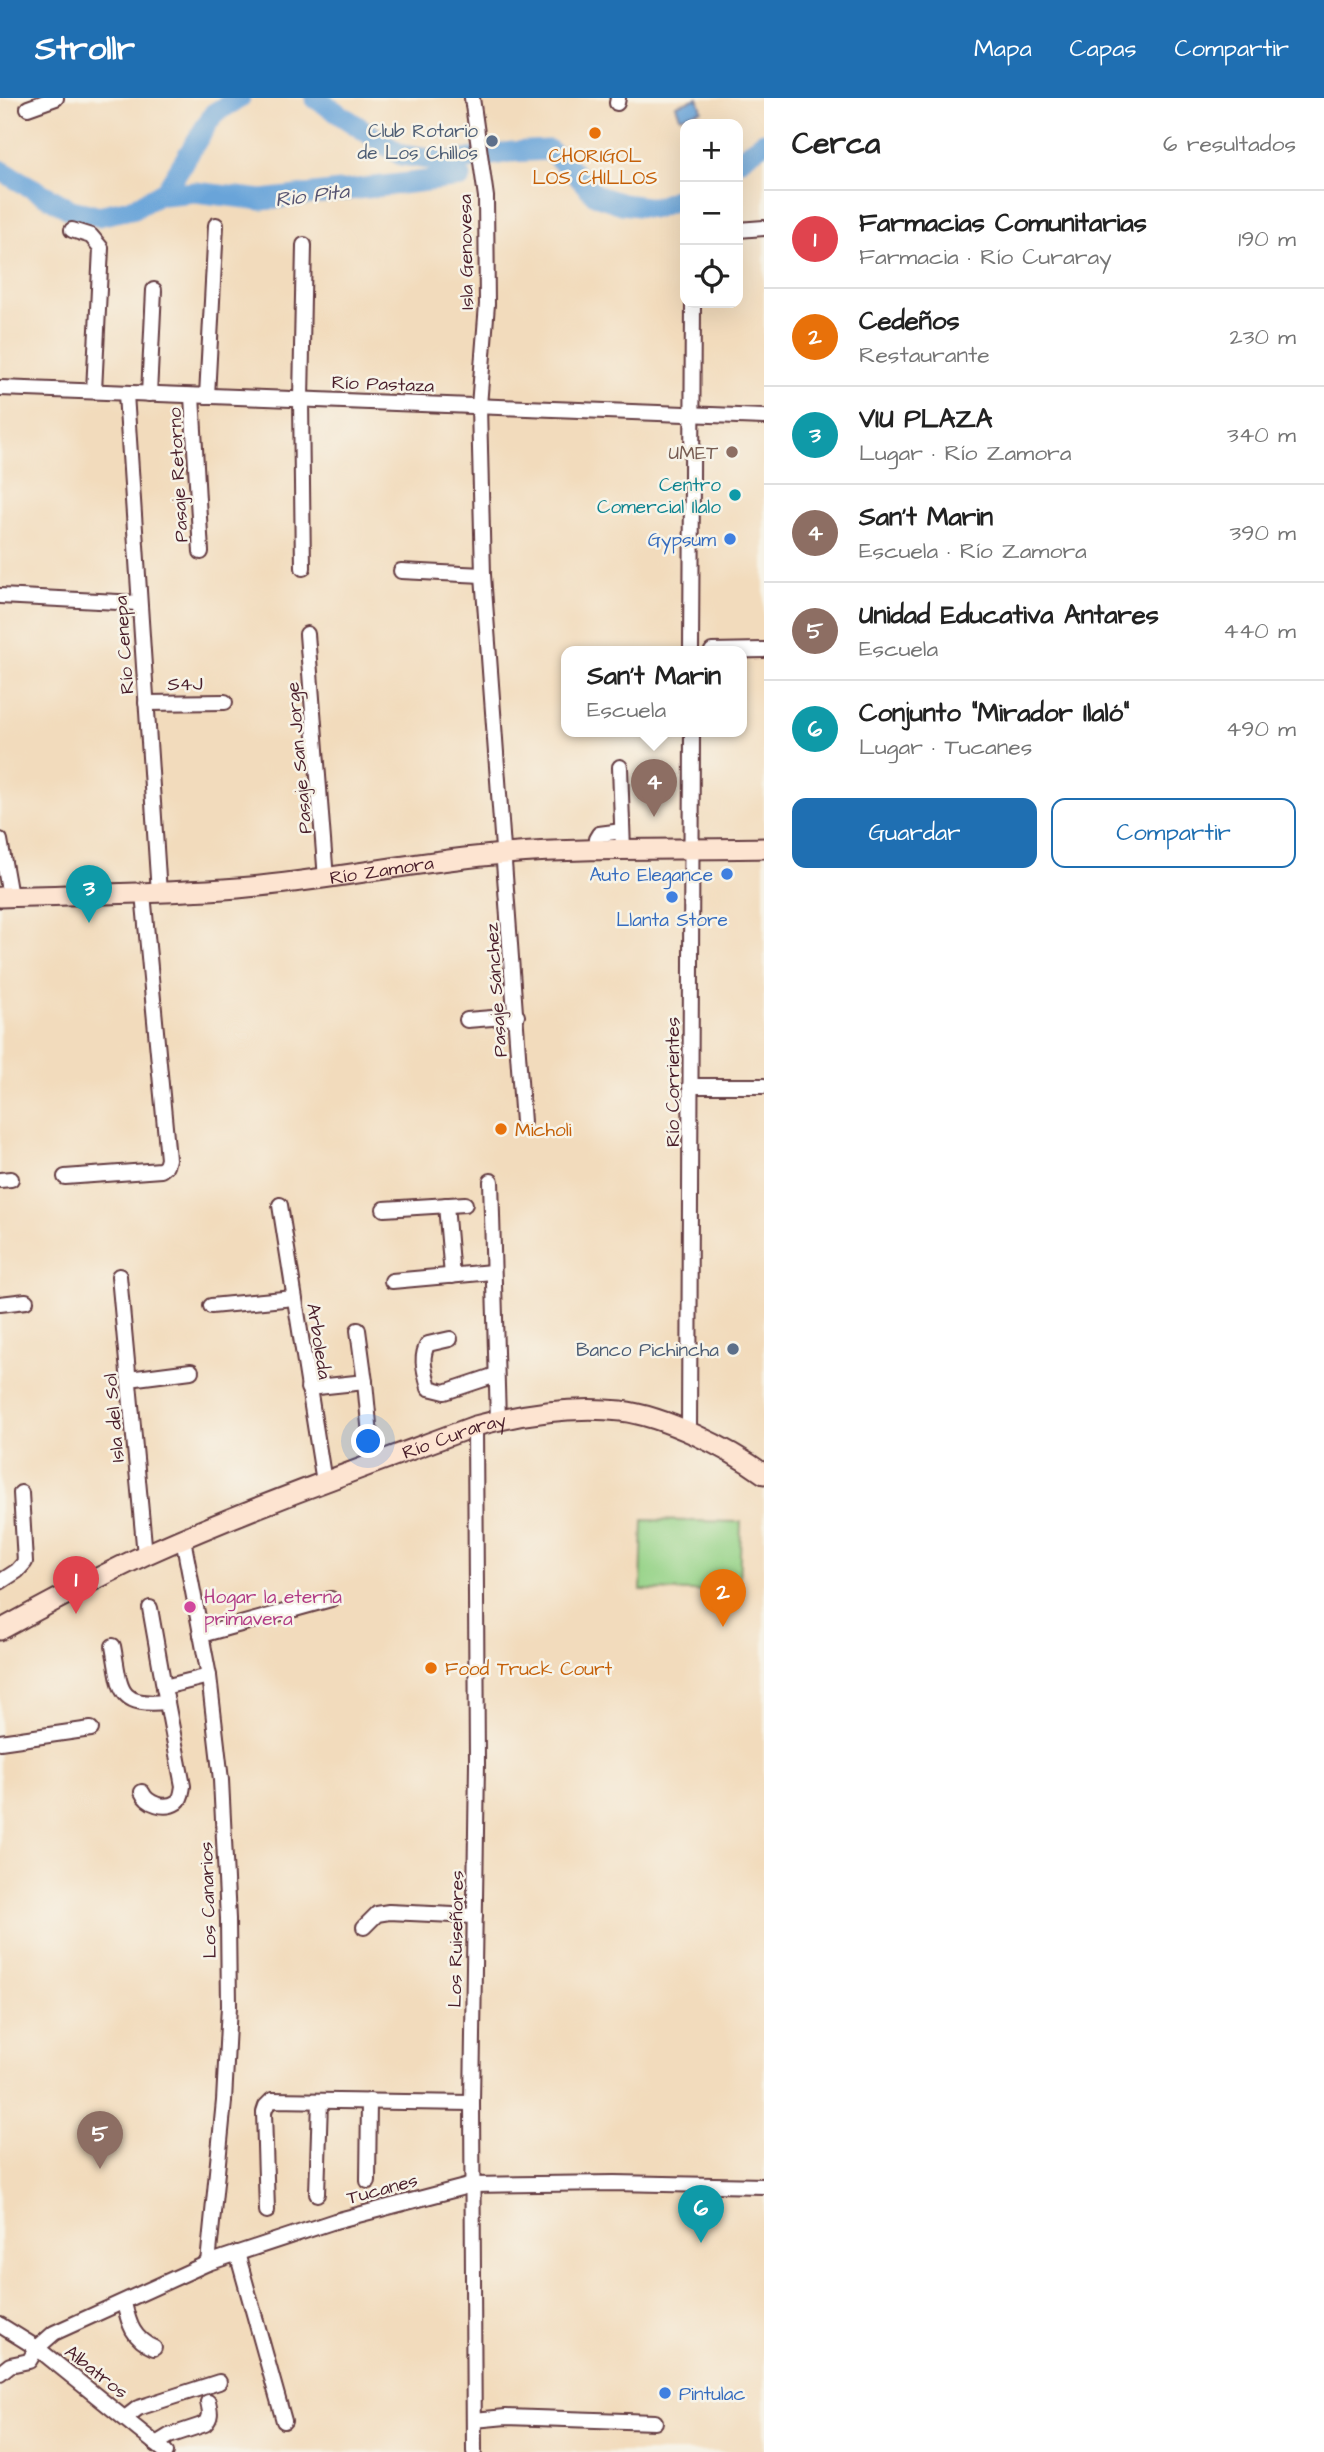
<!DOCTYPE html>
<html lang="es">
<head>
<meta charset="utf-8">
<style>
  body { margin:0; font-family:"Architects Daughter",sans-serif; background:#f6f6f6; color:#222 }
  .controls { position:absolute; right:21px; top:21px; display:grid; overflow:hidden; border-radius:14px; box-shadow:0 7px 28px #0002 }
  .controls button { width:63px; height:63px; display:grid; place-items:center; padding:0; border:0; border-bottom:2px solid #e0e0e0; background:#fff; color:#222; font:35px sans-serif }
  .you { position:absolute; left:369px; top:1344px; width:24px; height:24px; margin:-18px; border:5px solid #fff; border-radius:50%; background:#1a73e8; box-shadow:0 0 0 10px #1a73e833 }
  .badge { display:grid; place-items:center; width:46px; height:46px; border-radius:50%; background:#1f6fb2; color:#fff; font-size:23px; font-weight:700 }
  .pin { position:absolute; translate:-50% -58px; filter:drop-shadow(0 2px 4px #0008) }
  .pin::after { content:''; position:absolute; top:37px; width:24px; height:21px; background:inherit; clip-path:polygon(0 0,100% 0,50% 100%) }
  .popup { position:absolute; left:561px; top:548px; width:186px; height:91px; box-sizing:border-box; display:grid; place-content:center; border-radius:14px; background:#fff; filter:drop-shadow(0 2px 5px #0005); font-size:23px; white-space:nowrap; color:#767676 }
  .popup b { font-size:26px; color:#222 }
  .popup::after { content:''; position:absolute; left:50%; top:100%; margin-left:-14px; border:14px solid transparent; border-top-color:#fff }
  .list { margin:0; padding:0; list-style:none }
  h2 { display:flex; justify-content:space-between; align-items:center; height:91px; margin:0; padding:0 28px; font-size:30px }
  h2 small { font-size:23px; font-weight:400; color:#767676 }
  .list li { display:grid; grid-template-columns:46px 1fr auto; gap:21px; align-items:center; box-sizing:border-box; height:98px; padding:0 28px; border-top:2px solid #e0e0e0 }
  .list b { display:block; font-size:26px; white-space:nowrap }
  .list p { margin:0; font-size:23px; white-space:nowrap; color:#767676 }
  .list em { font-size:23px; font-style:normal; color:#767676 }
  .actions { display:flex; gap:14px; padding:21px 28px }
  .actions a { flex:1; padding:16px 0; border:2px solid #1f6fb2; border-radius:14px; text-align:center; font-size:24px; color:#1f6fb2 }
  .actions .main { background:#1f6fb2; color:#fff }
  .icon { flex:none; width:38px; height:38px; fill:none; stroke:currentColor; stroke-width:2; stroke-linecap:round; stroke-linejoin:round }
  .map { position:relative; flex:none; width:764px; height:2354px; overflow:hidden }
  header { display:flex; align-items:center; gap:42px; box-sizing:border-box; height:98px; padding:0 35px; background:#1f6fb2; color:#fff }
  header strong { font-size:33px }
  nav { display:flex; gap:38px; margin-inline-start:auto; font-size:24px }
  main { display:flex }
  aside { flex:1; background:#fff }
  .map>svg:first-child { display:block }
  .green { fill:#96d388; stroke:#70795a; stroke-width:2 }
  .water { fill:#69a4d9; stroke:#5a6282; stroke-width:2 }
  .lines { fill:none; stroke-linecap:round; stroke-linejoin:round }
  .river { stroke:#69a4d9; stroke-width:21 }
  .street-casing { stroke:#633b41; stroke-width:18 }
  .secondary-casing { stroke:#633b41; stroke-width:23 }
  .street { stroke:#fff; stroke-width:14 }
  .secondary { stroke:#fde4d1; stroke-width:19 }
  .food-dot { fill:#e8710a; stroke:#f7f3e8; stroke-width:2.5 }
  .service-dot { fill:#5c6f8a; stroke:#f7f3e8; stroke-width:2.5 }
  .education-dot { fill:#8d6e63; stroke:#f7f3e8; stroke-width:2.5 }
  .culture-dot { fill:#0f9aa8; stroke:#f7f3e8; stroke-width:2.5 }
  .shop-dot { fill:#3f7fe0; stroke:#f7f3e8; stroke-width:2.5 }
  .hotel-dot { fill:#d1479c; stroke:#f7f3e8; stroke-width:2.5 }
  .labels { text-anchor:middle; stroke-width:5; stroke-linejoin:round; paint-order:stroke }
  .service-label { font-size:19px; fill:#4e5e75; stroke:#f7f3e8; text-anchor:end }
  .food-label { font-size:19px; fill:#c56008; stroke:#f7f3e8; text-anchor:start }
  .street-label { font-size:19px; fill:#4a1f2b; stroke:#f7f3e8 }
  .education-label { font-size:19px; fill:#785e54; stroke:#f7f3e8; text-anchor:end }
  .culture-label { font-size:19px; fill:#0d838f; stroke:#f7f3e8; text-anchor:end }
  .shop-label { font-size:19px; fill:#366cbe; stroke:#f7f3e8; text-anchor:end }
  .hotel-label { font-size:19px; fill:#b23c85; stroke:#f7f3e8; text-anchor:start }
  .water-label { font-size:21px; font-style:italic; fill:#565471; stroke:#f7f3e8 }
</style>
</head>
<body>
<header>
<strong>Strollr</strong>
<nav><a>Mapa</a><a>Capas</a><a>Compartir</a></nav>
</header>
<main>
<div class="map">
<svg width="764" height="2354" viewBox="0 0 764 2354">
  <rect width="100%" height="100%" fill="#f7f3e8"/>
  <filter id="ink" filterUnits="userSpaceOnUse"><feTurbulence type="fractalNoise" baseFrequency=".0143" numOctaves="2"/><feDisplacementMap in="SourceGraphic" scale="14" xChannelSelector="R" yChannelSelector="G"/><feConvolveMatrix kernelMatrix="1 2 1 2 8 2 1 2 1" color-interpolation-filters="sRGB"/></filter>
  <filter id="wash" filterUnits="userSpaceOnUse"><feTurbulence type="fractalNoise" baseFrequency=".00686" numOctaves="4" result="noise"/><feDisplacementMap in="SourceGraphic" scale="28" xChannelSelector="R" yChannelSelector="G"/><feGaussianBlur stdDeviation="1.57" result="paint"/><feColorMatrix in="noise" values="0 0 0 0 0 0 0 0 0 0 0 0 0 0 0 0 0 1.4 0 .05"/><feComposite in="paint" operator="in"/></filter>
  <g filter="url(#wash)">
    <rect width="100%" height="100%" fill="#f2dbbc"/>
    <!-- green -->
    <polygon class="green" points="643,1422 741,1424 739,1494 641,1492"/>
    <!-- water -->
    <polygon class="water" points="698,0 702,12 680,19 676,7"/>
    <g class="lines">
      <!-- river -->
      <g class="river">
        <polyline points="315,0 401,57 451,64 511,54 549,52 571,71 595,97 622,106 655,110 685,98"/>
        <polyline points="738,63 764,44"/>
        <polyline points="0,72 71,112 98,118 135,110 166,92 214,15 240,0"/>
        <polyline points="164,97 195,94 262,102 461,79"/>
      </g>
    </g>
  </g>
  <g filter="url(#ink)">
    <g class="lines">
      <!-- street casing -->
      <g class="street-casing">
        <g id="street">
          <polyline points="472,0 486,99 487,206 479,308 483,477 523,1024"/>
          <polyline points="617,5 618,0"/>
          <polyline points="28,10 56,0"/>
          <polyline points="72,132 91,138 101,150 94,293"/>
          <polyline points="738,132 764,130"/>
          <polyline points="0,290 764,319"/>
          <polyline points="126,296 159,795"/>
          <polyline points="149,296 154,192"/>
          <polyline points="192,298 201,454"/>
          <polyline points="207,298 216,127"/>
          <polyline points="303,470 301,301 304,147"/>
          <polyline points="401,473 483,477"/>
          <polyline points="0,498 138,505"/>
          <polyline points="307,536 326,781"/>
          <polyline points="691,553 693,205"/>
          <polyline points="712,553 764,552"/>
          <polyline points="146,605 225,604"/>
          <polyline points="620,669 623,752"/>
          <polyline points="0,742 10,798"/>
          <polyline points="595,752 596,741 599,736 622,733"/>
          <polyline points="467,922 517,918"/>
          <polyline points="690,988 764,988"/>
          <polyline points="65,1079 161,1072 166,1068 168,1061 143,795"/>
          <polyline points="0,1082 11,1081"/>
          <polyline points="491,1083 498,1322"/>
          <polyline points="280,1107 324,1384"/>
          <polyline points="446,1107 452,1178"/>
          <polyline points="384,1111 465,1106"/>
          <polyline points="119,1178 145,1457"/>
          <polyline points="392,1183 492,1174"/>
          <polyline points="0,1206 26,1203"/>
          <polyline points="211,1208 294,1200"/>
          <path d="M450,1241L428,1246C419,1260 426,1276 429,1290L445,1294L496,1277"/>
          <polyline points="129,1281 191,1273"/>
          <polyline points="365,1284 370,1337"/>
          <polyline points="308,1290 365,1284 358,1232"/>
          <polyline points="689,1335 692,633"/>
          <polyline points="183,1441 209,1578 221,1682 228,1821 229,1908 224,2003 208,2165"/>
          <polyline points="0,1484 17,1473 25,1464 21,1395"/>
          <polyline points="150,1510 164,1589"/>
          <polyline points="201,1537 331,1501"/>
          <path d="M113,1548C121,1590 116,1609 166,1604"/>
          <polyline points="0,1644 91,1631"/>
          <path d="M142,1694C147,1706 165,1712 177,1704C182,1700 182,1693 183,1688L164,1589L209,1578"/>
          <polyline points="364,1829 377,1816 389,1814 475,1818"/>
          <polyline points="368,2083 369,2003"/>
          <polyline points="317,2096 320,2003"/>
          <polyline points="267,2113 264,2014 266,2008 272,2002 472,2005"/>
          <polyline points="237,2155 284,2323"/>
          <path d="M124,2205C129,2226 133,2241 154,2250"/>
          <polyline points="0,2227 37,2250 166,2354"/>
          <polyline points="0,2275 10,2267 29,2263 37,2250 54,2235 208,2165 335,2123 472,2087 614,2085 764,2088"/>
          <polyline points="125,2320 138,2310 219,2284"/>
          <polyline points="474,2322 506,2319 655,2324"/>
          <path d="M156,2346L169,2338L205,2326C212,2319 210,2313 208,2304"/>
          <polyline points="474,2354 472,2005 477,1665 475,1328"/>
        </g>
      </g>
      <!-- secondary casing -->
      <g class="secondary-casing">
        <g id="secondary">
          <path id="s1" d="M0,799C79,796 159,796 238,790C327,783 415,763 505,756C591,749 678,752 764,750"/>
          <path id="s2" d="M0,1532C48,1506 97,1479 147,1456C254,1408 365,1369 475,1328C520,1316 574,1308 621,1313C664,1318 728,1350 764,1376"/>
        </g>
      </g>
      <!-- street -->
      <use href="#street" class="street"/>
      <!-- secondary -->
      <use href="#secondary" class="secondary"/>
    </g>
  </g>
  <!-- markers -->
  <g class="food-dot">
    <circle cx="595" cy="35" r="7"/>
    <circle cx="501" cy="1031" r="7"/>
    <circle cx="431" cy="1570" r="7"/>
  </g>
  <g class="service-dot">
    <circle cx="492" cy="43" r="7"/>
    <circle cx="733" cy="1251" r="7"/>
  </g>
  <circle class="education-dot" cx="732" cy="354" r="7"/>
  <circle class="culture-dot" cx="735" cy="397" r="7"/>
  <g class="shop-dot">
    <circle cx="730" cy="441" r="7"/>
    <circle cx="727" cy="776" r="7"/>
    <circle cx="672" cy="799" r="7"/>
    <circle cx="665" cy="2295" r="7"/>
  </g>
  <circle class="hotel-dot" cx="190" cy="1509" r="7"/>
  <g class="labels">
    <!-- service labels -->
    <g class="service-label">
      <text x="478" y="39">Club Rotario<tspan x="478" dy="22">de Los Chillos</tspan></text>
      <text x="719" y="1258">Banco Pichincha</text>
    </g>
    <!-- food labels -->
    <g class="food-label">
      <text x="595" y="64" text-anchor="middle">CHORIGOL<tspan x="595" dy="22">LOS CHILLOS</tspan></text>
      <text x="515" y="1038">Micholi</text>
      <text x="445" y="1577">Food Truck Court</text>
    </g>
    <!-- street labels -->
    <g class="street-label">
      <text transform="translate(465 154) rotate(-91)" y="7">Isla Genovesa</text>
      <text transform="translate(383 285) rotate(2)" y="7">Río Pastaza</text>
      <text transform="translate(177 377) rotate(-93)" y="7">Pasaje Retorno</text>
      <text transform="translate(123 547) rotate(-94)" y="7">Río Cenepa</text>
      <text transform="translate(185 585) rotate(-1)" y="7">S4J</text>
      <text transform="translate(298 660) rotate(-95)" y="7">Pasaje San Jorge</text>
      <text dy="7" stroke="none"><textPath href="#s1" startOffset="383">Río Zamora</textPath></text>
      <text transform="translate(495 892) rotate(-94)" y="7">Pasaje Sánchez</text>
      <text transform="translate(672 984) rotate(-90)" y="7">Río Corrientes</text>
      <text transform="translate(320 1243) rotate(81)" y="7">Arboleda</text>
      <text transform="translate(113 1320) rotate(-95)" y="7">Isla del Sol</text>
      <text dy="7" stroke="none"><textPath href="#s2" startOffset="495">Río Curaray</textPath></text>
      <text transform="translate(207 1802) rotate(-92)" y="7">Los Canarios</text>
      <text transform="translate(455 1841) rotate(-89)" y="7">Los Ruiseñores</text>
      <text transform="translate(382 2090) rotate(-15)" y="7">Tucanes</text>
      <text transform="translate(97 2273) rotate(38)" y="7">Albatros</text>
    </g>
    <!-- education labels -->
    <g class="education-label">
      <text x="718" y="361">UMET</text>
    </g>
    <!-- culture labels -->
    <g class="culture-label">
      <text x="721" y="393">Centro<tspan x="721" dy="22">Comercial Ilalo</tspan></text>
    </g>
    <!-- shop labels -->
    <g class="shop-label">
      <text x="716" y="448">Gypsum</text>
      <text x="713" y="783">Auto Elegance</text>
      <text x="672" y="828" text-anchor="middle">Llanta Store</text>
      <text x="679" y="2302" text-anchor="start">Pintulac</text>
    </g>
    <!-- hotel labels -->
    <g class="hotel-label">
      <text x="204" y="1505">Hogar la eterna<tspan x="204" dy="22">primavera</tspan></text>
    </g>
    <!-- water labels -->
    <g class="water-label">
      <text transform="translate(312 97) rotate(-7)" y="7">Rio Pita</text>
    </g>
  </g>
</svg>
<div class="controls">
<button>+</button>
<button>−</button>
<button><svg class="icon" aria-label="locate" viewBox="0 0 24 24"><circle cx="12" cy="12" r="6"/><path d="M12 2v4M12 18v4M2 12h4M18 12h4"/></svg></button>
</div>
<div class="you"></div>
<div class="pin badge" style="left:76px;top:1516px;background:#e0444e">1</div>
<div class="pin badge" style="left:723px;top:1529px;background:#e8710a">2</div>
<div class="pin badge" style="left:89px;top:825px;background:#0f9aa8">3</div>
<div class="pin badge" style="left:654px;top:719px;background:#8d6e63">4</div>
<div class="popup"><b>San't Marin</b>Escuela</div>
<div class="pin badge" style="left:100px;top:2071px;background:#8d6e63">5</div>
<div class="pin badge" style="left:701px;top:2145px;background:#0f9aa8">6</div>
</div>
<aside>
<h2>Cerca<small>6 resultados</small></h2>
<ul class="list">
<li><span class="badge" style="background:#e0444e">1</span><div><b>Farmacias Comunitarias</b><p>Farmacia · Río Curaray</p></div><em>190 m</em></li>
<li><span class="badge" style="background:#e8710a">2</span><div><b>Cedeños</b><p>Restaurante</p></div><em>230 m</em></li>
<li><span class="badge" style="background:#0f9aa8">3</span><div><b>VIU PLAZA</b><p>Lugar · Río Zamora</p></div><em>340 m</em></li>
<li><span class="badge" style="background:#8d6e63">4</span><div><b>San't Marin</b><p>Escuela · Río Zamora</p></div><em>390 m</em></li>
<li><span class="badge" style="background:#8d6e63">5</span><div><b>Unidad Educativa Antares</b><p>Escuela</p></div><em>440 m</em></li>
<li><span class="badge" style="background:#0f9aa8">6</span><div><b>Conjunto &quot;Mirador Ilaló&quot;</b><p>Lugar · Tucanes</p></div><em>490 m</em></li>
</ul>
<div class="actions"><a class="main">Guardar</a><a>Compartir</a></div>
</aside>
</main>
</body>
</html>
